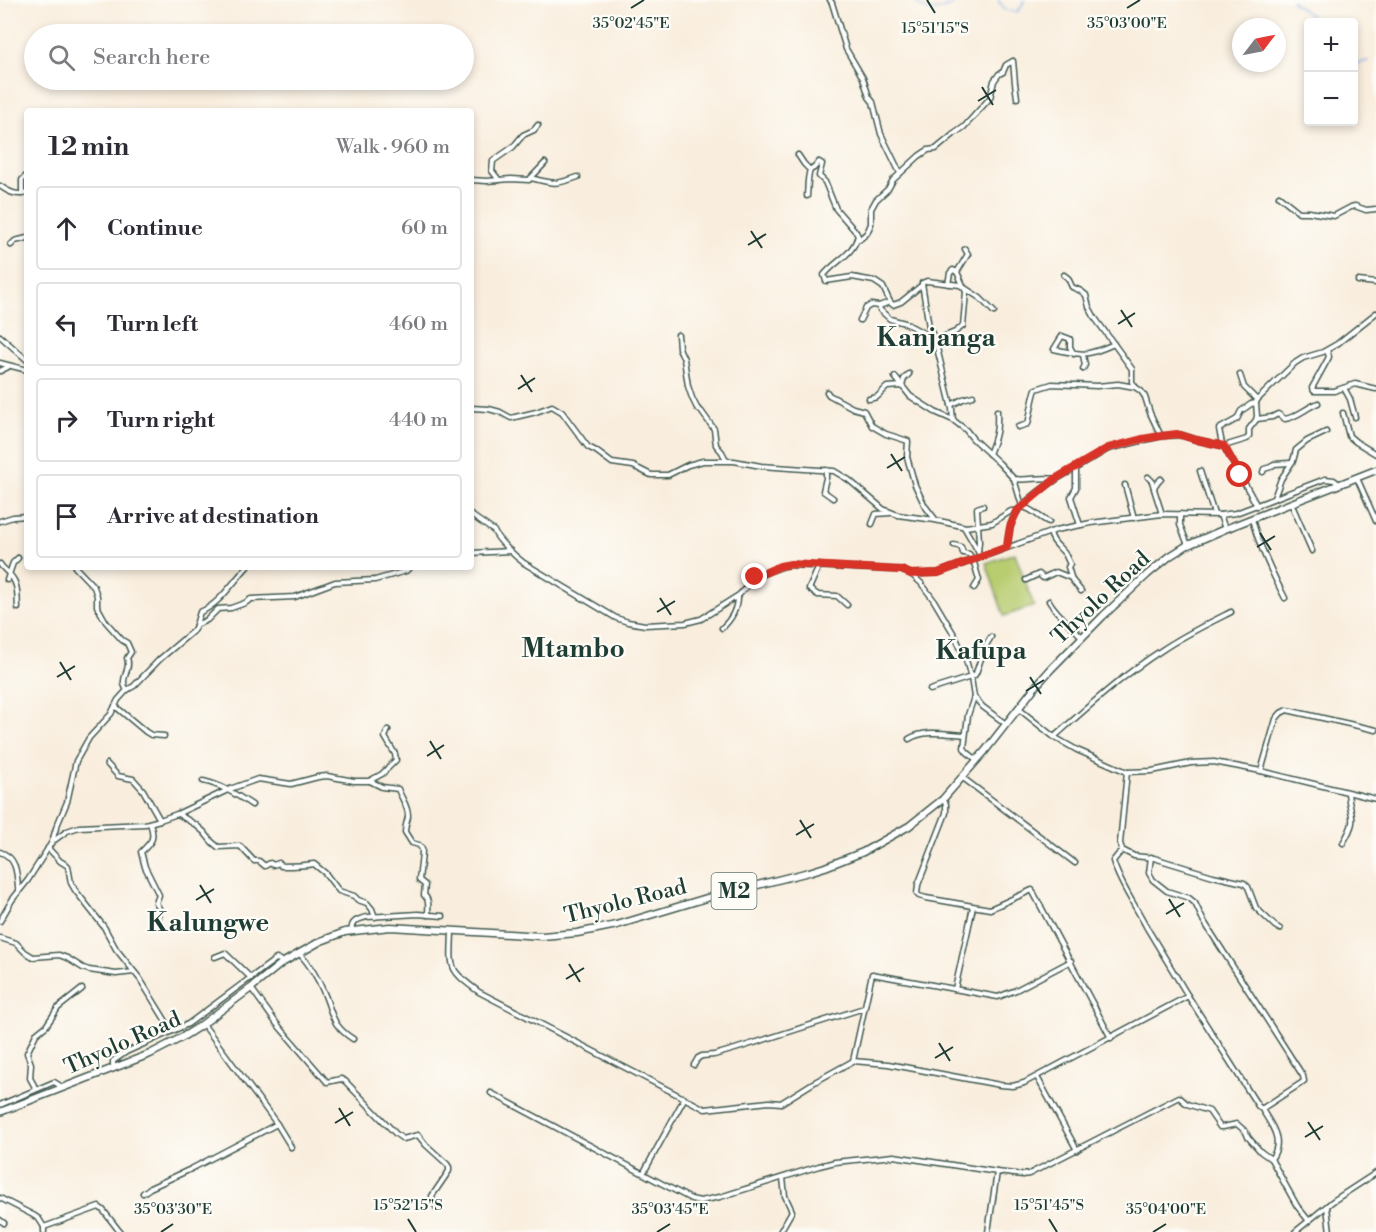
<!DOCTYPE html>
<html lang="en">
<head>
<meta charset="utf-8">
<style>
  body { margin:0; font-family:"Libre Bodoni",serif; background:#f7f7f7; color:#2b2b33 }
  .controls { position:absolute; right:18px; top:18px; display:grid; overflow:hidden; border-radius:6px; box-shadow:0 3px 9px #0003 }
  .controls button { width:54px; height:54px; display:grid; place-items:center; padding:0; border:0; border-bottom:2px solid #e1e1e2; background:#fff; color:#2b2b33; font:30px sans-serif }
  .compass { position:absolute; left:1232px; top:18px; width:54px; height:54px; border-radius:50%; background:#fff; box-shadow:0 3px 9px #0003; rotate:58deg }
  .stop { position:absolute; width:18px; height:18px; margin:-14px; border:4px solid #d93025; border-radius:50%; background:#fff }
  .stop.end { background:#d93025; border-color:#fff; box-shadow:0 2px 6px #0008 }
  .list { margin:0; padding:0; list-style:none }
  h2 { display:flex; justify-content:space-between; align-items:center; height:78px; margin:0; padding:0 24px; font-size:26px }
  h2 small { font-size:20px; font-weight:400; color:#7c7c81 }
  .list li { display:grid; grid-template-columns:39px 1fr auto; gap:18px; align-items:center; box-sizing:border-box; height:84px; margin:0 12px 12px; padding:0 12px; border:2px solid #e1e1e2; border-radius:6px }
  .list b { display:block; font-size:22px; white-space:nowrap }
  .list em { font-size:20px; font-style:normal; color:#7c7c81 }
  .icon { flex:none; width:33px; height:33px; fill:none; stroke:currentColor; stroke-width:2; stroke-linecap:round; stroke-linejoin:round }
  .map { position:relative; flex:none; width:1376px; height:1232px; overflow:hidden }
  .search { position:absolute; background:#fff; box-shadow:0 3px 9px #0003; left:24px; top:24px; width:450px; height:66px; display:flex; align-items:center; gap:15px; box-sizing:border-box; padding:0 21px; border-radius:33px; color:#7c7c81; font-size:22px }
  .panel { position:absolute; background:#fff; box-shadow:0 3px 9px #0003; left:24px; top:108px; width:450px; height:462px; border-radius:6px }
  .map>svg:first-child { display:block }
  .green { fill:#b8cc6f; stroke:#6c8452; stroke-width:1.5 }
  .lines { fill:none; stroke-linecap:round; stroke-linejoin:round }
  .stream { stroke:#7faee9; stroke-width:1.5 }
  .street-casing { stroke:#40584e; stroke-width:7 }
  .highway-casing { stroke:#40584e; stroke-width:9 }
  .street { stroke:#fff; stroke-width:4 }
  .highway { stroke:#fff; stroke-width:6 }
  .route { stroke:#d93025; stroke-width:8 }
  .ticks { fill:none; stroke:#1f3d34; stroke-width:2 }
  .labels { text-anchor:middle; stroke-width:4.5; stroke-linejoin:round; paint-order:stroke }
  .shield { fill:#fdfcf7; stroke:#62766e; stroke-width:1.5 }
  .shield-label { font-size:21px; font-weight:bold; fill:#1f3d34 }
  .street-label { font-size:22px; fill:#1f3d34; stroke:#fdfcf7 }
  .quarter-label { font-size:26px; font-weight:bold; fill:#1f3d34; stroke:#fdfcf7 }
  .ticks-label { font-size:15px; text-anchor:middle; fill:#1f3d34; stroke:#fdfcf7; stroke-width:4.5; stroke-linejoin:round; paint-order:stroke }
</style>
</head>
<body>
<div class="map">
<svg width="1376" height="1232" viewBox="0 0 1376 1232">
  <rect width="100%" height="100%" fill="#fdfcf7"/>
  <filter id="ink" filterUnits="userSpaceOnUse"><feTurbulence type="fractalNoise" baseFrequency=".0167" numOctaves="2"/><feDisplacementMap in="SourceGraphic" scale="12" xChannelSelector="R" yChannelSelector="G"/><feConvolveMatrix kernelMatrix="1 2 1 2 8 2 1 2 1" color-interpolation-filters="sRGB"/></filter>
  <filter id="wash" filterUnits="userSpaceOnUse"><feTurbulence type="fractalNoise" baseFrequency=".008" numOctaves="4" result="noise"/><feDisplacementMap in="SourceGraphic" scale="24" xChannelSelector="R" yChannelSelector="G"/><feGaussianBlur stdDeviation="1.35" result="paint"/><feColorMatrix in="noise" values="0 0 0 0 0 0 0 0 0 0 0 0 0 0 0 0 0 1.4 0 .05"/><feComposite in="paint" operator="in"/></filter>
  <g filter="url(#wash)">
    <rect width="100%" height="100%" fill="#f9eede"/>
    <!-- green -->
    <polygon class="green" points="1015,553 1034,606 1004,616 986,563"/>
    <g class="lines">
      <!-- stream -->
      <g class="stream">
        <path d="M913,0C925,11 929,14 944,8C950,6 953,5 957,0"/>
        <polyline points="998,0 1005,10 1017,12 1022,6 1024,0"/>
        <polyline points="1292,0 1294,3 1319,22"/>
        <polyline points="1354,64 1368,61"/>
      </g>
    </g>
  </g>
  <g filter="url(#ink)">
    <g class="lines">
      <!-- street casing -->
      <g class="street-casing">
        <g id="street">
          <polyline points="830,0 832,3 846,49 863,78 869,97 873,102 881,134 900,173"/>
          <path d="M798,155L804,164L810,170C807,179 808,186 807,196"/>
          <path d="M810,170L814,168L819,162L822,164L819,176L825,182L836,209L856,232L858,236C852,256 836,260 824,275L826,281L852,277L874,281L883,287L890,302L879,306L871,305L866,308L860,320"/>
          <path d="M531,178C554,184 555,185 578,177"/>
          <polyline points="471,180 487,181 511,179 529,180 545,163"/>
          <polyline points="499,180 492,171 493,161 513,147 523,135 534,130 538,125"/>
          <path d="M0,186C9,192 16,196 27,193"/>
          <polyline points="22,194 22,180 27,175"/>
          <polyline points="1279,196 1299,212 1309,212 1334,216 1351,207 1355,206 1366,210 1376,209"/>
          <polyline points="857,239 860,239 867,233 871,224 871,209 876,200 888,189 893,180 919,156 928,150 936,149 954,134 964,127 990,98 994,81 999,74 1003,72 1006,65 1013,61 1015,83 1017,98"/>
          <polyline points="11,245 15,241 27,238"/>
          <polyline points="1064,275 1068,278 1072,287 1081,291 1086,295 1089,307 1095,318 1132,369 1132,382 1135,386"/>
          <polyline points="1358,281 1376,283"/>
          <polyline points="948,284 950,273 953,270 957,272"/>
          <polyline points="890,302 893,305 901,302 922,285"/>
          <polyline points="879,306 880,310 890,319 905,323 933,338"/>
          <polyline points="678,335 679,348 684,359 688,386 692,398 697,408 701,411 714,429 716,445 722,452 726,460"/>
          <polyline points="0,336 27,360"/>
          <polyline points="935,340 955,332 963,326 966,292 957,272 968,254 965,249"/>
          <polyline points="1327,350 1329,357 1312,388 1314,391 1334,391 1355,384 1376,389"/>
          <path d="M1074,354L1070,347V339L1062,336L1054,349C1083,356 1087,356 1114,344"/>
          <polyline points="0,363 27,370"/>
          <polyline points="1083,369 1085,365 1083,355"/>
          <polyline points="0,371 8,367"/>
          <polyline points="1240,375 1244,387 1257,400"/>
          <path d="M895,377L910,396L935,412L953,420L966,430L973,439L999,463L1014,479C1028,481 1041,476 1055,479"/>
          <polyline points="1344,388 1350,399 1355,417"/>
          <polyline points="827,392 829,395 853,408 864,411 872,426 886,434 908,441 907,457 915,485 925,506 935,519"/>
          <polyline points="869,399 877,397 887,387 902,386 904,379 909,374"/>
          <polyline points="1256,403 1251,404 1241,411 1237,419 1219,429 1222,444 1224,446 1257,506"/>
          <polyline points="951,405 963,399 973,396"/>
          <polyline points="471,408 489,409 500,412 511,418 536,412 552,406 562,412 588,447 596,451 612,463 633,466 651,475 668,475 688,465 703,461 734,461 761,466 834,471 849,480 883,509 898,515 935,520 966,527 992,523 1011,511 1017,511"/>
          <polyline points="1343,413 1349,436 1356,442 1376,454"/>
          <path d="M1257,419L1272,417L1278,414L1285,419C1297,417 1306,408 1318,403"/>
          <polyline points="953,420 952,409 935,340 929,327 922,283 927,281 960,285 980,298 994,312"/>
          <path d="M1018,427L1028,424C1031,412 1032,401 1036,389L1052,384L1097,386L1118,384L1135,387L1141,391L1145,397L1150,413L1161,436"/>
          <path d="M989,454C996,437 998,429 997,411"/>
          <polyline points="826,470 826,478 823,491 833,498"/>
          <polyline points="1200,471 1214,514"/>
          <polyline points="1263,472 1264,469 1271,467 1274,464 1290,463"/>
          <polyline points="1148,477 1152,481 1154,488"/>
          <polyline points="1357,478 1376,521"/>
          <polyline points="1014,479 1022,506"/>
          <polyline points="1161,479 1155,485 1154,489 1162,514"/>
          <polyline points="1125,485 1134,518"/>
          <polyline points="1274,498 1281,479 1293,461 1296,450 1307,441 1326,432"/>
          <polyline points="1291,503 1312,551"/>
          <path d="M1022,507C1032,508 1039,518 1049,522"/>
          <polyline points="1180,514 1180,525 1188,545"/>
          <path d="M471,515L494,531C497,540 516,557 524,563L616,618L628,622L645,625L685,623L701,619L739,595L756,576L784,566L791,565L901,570L911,574L921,583L933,599L955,636L966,660L971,678L974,697L983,707L1006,724"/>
          <polyline points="1220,515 1225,529"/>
          <path d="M1252,519C1259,546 1272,573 1285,598"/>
          <polyline points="0,521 13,517 27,516"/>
          <polyline points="872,524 876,514 890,513"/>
          <polyline points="1080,525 1071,497 1076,488 1076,468 1108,449 1161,436 1182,435 1197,440 1224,446 1247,439 1249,436 1249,429 1256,420 1257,416 1256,403 1257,400 1295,363 1303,358 1323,352 1337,344 1376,313"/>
          <polyline points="964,527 978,551"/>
          <path d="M1050,532C1052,543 1059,546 1065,554C1067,557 1068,561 1070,564L1068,567L1072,580L1081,591"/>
          <polyline points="954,545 961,547 963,553 969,554 973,559 979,580 974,588"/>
          <path d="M1007,547C1008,538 1009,528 1013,519C1020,501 1059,477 1076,468"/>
          <polyline points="471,553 510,551"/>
          <polyline points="980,558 978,551 979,542 977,508 983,506"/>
          <path d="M0,564C3,569 6,570 10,575C19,584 17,597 18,608"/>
          <polyline points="819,566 809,589 818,595 837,596 847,605"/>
          <path d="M75,567L94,587L97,596V606L106,622L122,640L127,643L131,652L127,658C132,671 118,678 127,690"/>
          <polyline points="912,574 938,573 1056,530 1091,523 1162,514 1220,515 1236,513 1325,479 1334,480 1339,484"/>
          <polyline points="7,580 13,563 18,558"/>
          <polyline points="1026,580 1039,574 1043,578 1056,572 1071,578"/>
          <path d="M1049,601C1057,615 1071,625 1082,637"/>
          <polyline points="196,625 207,620 218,609 231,608 245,603 251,599 295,597 335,582 375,580 406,571 410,567"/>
          <path d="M722,628C732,619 737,610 737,597"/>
          <polyline points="930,690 974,676 976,673 985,647 991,637"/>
          <polyline points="974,697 968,715 964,748 967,752 977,760"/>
          <polyline points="115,706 146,732 151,735 164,736"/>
          <polyline points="1019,709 1054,737 1077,750 1127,772 1152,771 1191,763 1214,762 1261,771 1376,799"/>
          <path d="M1054,737C1089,706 1123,675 1162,650C1184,635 1207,624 1231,612"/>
          <path d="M909,739C924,729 948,734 965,735"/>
          <polyline points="107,764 118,776 133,779 135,781 143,790 160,820"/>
          <polyline points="1261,771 1276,719 1281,713 1287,710 1376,730"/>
          <polyline points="1127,772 1120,843 1122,850 1134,856 1154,858 1213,876 1244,883 1248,887 1256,908 1275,926 1280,929"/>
          <polyline points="963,778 1075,863"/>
          <path d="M203,781C222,785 237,795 252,805"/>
          <path d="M370,781L382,787L398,789C401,798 409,807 408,817C407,822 405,826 405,832L412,843L419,845L422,849C422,860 420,869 419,880L425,885L424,895C430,900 428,908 428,915"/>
          <polyline points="943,799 946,804 946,813 918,885 917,894 919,896 926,898 990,909 1032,890 1111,1038"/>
          <path d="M178,814L196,825L204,832L212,842L218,847L240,846L254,861H259L265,866L270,863L273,865L279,863L281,866C292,866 302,866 314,864L325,873L339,891L354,896L358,900L367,903L372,909L375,917"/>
          <path d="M150,823C155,838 153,841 141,852L145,867L159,895L156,903L160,910L158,922"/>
          <polyline points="52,842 67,831 79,827 145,824 160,820 177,814 230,789 258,779 291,784 318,777 327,776 354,781 369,781 382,774 396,760 395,754 385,737 388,730"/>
          <path d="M1343,843C1359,816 1350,819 1348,793"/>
          <polyline points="48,848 60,861 68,866 71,883 75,890 104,927 116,949 140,979 172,1031"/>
          <path d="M1122,850L1113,861C1120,885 1136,906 1147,928L1188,996L1258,1106L1260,1108H1263L1300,1084L1304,1081L1303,1076L1203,920L1195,903L1189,898L1167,891L1153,880L1149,873L1151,857"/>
          <path d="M0,852C16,857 17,872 18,887L19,889"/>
          <path d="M0,921L12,900L28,880L52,842L56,828L67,802L76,761L89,738L111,714L118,700L127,690L134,686L160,659L193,631L195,628L200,612C219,605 233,582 247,567"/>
          <path d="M352,931C350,921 359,919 367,917L418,914L443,916"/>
          <path d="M452,931C451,968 447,969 479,992L705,1109L769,1102L781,1103L813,1083L853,1061L888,1064L1000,1085L1013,1086L1024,1083L1188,996"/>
          <polyline points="0,938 16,943 25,952 33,957 59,955 67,958 83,968 89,970 116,974 134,972"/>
          <path d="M299,953C310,965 318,978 324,993C333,1014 331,1025 353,1039"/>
          <polyline points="215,957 225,953 251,978"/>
          <polyline points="251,988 277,1024 327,1082 341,1079 345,1081 396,1134 403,1139 418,1135 426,1145 447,1164 449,1167 449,1171 432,1196 433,1201 437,1209"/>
          <polyline points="955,989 973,907"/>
          <polyline points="203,1024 277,1124 291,1147"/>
          <polyline points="853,1061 872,974 998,997 1016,990 1071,961"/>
          <polyline points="694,1065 698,1058 702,1056 714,1055 735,1049 864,1008"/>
          <polyline points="113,1068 113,1061 126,1052 188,1024 276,959 280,960 282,963"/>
          <polyline points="1037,1077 1077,1150"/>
          <polyline points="36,1089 30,1078 31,1064 27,1053 36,1034 46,1026 58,1008 82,989"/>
          <polyline points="491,1093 691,1199 700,1201 720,1197 819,1166 835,1162 894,1156 997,1172 1023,1175 1029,1174 1179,1097 1187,1104 1209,1111 1220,1127 1223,1127 1237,1124 1246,1132 1248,1137 1261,1152 1271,1159 1297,1206 1309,1221"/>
          <polyline points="0,1105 54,1082 59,1085 60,1088"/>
          <path d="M1261,1108C1271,1124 1285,1141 1271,1159"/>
          <polyline points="644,1172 684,1099"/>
          <polyline points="143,1193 150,1188 191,1169 277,1124"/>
          <polyline points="0,1198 33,1215 39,1219 44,1227 44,1232"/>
          <polyline points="1327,1207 1330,1232"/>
          <polyline points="0,1220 4,1223"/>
          <polyline points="44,1227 99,1207 103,1210 120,1232"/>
          <polyline points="780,1232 792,1211 785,1196 783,1178"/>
          <polyline points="988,1232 997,1172"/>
          <polyline points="1295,1232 1333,1201 1376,1173"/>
        </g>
      </g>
      <!-- highway casing -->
      <g class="highway-casing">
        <polyline id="highway" points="0,1112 150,1054 181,1038 200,1026 251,988 282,963 321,941 345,932 390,927 542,936 577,933 617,925 710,897 809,872 825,867 863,852 909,826 943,799 985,751 1035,687 1051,669 1103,616 1148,574 1170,556 1186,546 1225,529 1376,470"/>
      </g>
      <!-- street -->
      <use href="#street" class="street"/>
      <!-- highway -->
      <use href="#highway" class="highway"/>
    </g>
  </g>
  <g class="lines" filter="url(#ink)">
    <!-- route -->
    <polyline class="route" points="755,577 780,566 791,564 901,570 911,574 938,573 1007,547 1010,527 1017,511 1055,479 1108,448 1142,439 1161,436 1177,434 1197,440 1224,446 1240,475"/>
  </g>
  <!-- ticks -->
  <path class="ticks" d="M927,0L935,13M631,8L644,0M1127,8L1140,0M982,87L993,105M978,101L996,90M751,231L762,248M748,245L766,234M1121,310L1132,327M1118,324L1135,313M521,375L532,392M518,389L535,378M891,454L902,471M887,468L905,457M1260,533L1271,550M1257,547L1275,536M660,598L671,615M657,612L675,601M60,662L71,680M57,677L75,666M1030,677L1041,694M1026,691L1044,680M430,741L441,759M427,756L444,745M800,820L811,838M796,835L814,824M200,885L211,903M1169,899L1180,917M196,900L214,889M1166,914L1184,903M569,964L580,982M566,979L584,968M939,1043L950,1061M935,1058L953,1047M339,1108L350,1126M1308,1122L1320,1140M335,1123L353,1112M1305,1137L1323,1126M408,1219L416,1232M1049,1219L1057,1232M161,1232L173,1224M657,1232L670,1224M1153,1232L1166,1224"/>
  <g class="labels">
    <!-- shield labels -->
    <rect class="shield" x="711.5" y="873" width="45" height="36" rx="4.5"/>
    <g class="shield-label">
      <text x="734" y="898">M2</text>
    </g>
    <!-- street labels -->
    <g class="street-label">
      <text transform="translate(1100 597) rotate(-43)" y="8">Thyolo Road</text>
      <text transform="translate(625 900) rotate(-14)" y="8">Thyolo Road</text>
      <text transform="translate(122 1042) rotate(-24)" y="8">Thyolo Road</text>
    </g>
    <!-- quarter labels -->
    <g class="quarter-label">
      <text x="936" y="346">Kanjanga</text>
      <text x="573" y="657">Mtambo</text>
      <text x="981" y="659">Kafupa</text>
      <text x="208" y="931">Kalungwe</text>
    </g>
  </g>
  <g class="ticks-label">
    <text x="631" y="28">35°02'45"E</text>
    <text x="1127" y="28">35°03'00"E</text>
    <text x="935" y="33">15°51'15"S</text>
    <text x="408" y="1210">15°52'15"S</text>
    <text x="1049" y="1210">15°51'45"S</text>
    <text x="173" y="1214">35°03'30"E</text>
    <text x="670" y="1214">35°03'45"E</text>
    <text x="1166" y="1214">35°04'00"E</text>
  </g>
</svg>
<div class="controls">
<button>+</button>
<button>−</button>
</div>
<svg class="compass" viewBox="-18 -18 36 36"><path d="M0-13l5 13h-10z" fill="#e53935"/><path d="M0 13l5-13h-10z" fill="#7c7c81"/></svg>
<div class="stop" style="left:1240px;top:475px"></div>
<div class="stop end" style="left:755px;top:577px"></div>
<div class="search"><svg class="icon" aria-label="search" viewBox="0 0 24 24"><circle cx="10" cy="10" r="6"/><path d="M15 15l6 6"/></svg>Search here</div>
<section class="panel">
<h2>12 min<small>Walk · 960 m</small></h2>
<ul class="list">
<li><svg class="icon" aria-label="ahead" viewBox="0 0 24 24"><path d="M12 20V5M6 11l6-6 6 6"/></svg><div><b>Continue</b></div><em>60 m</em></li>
<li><svg class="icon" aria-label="left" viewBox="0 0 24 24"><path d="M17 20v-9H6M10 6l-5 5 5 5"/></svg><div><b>Turn left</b></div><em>460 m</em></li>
<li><svg class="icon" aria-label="right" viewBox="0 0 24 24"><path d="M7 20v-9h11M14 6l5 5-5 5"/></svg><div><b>Turn right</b></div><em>440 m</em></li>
<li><svg class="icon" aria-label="arrive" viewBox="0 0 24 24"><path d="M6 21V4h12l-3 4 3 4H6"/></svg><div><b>Arrive at destination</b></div></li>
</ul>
</section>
</div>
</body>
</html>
